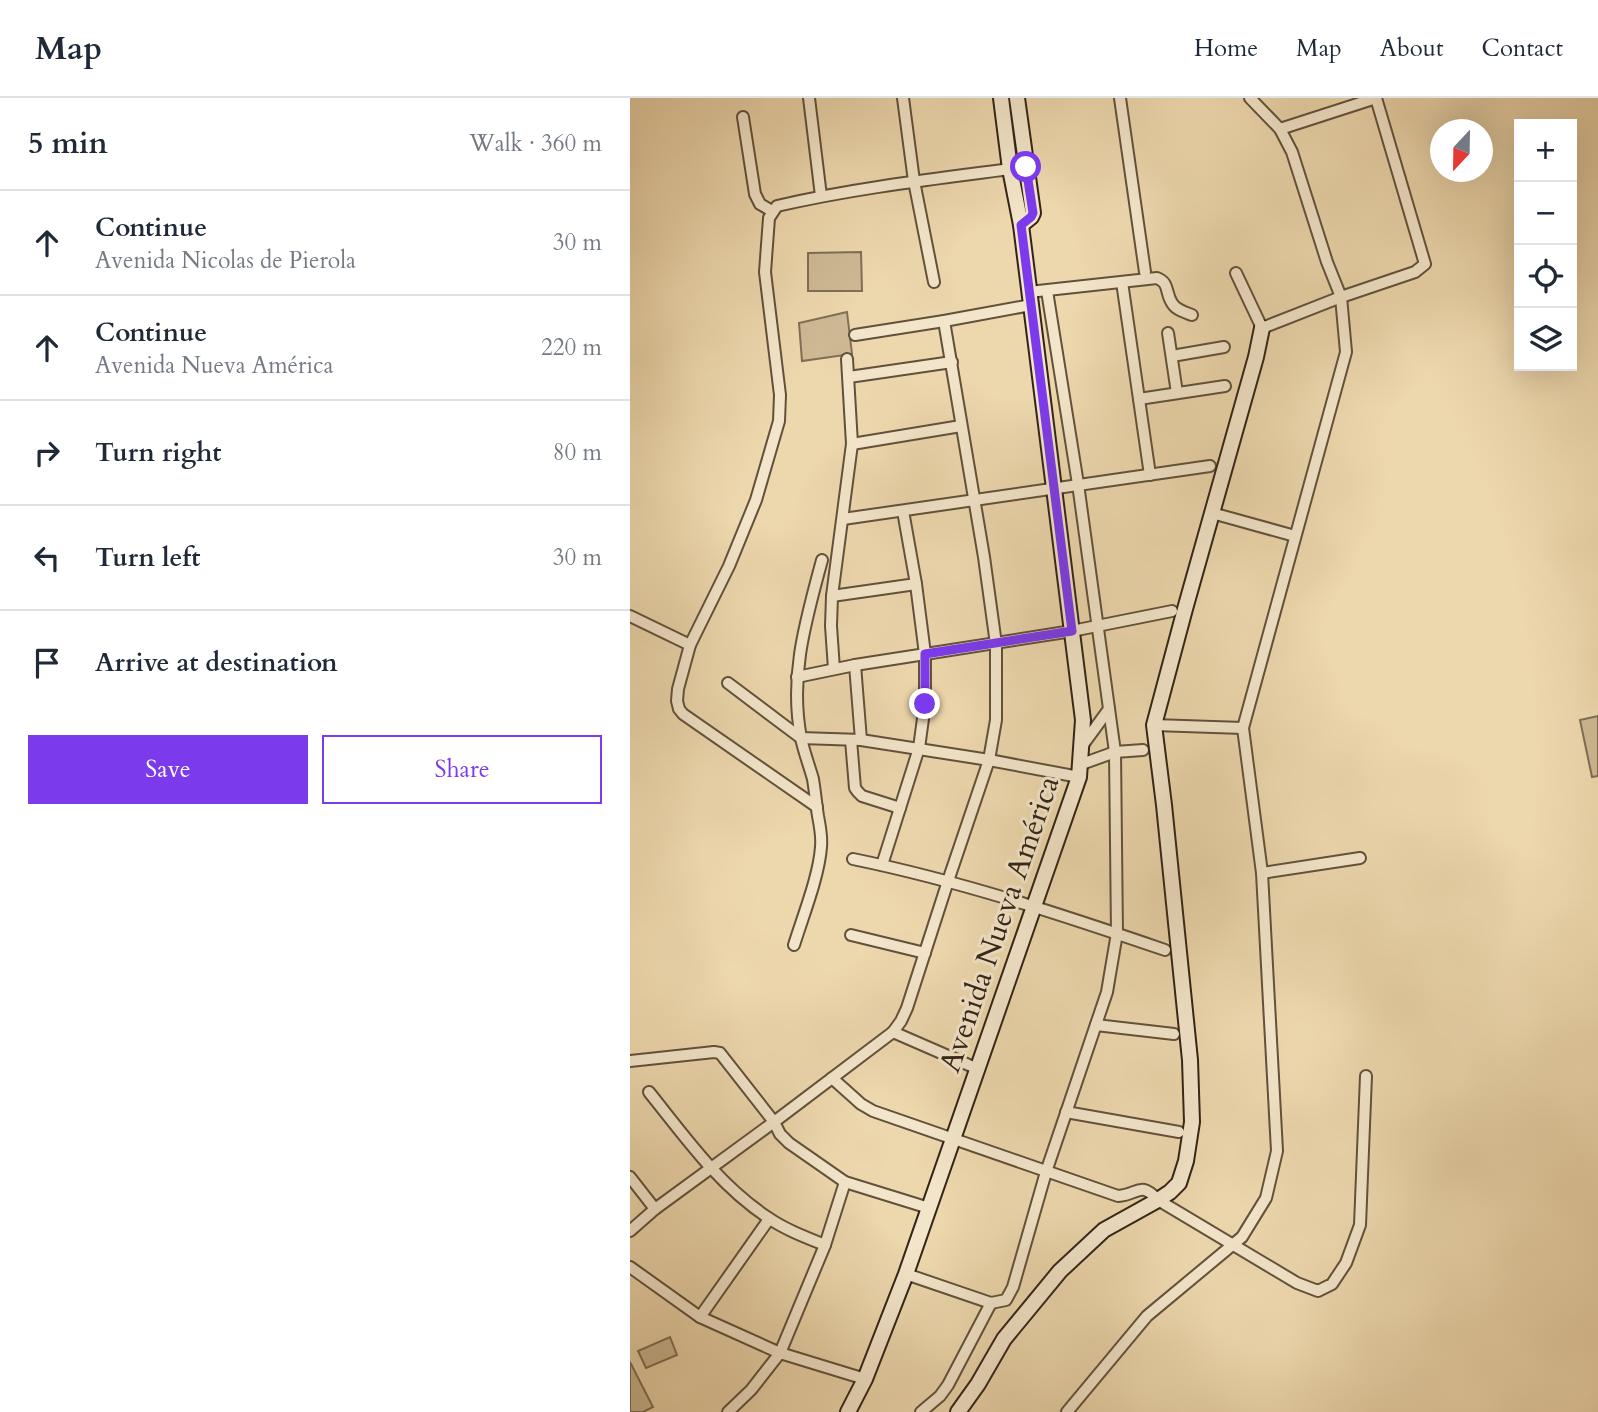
<!DOCTYPE html>
<html lang="en">
<head>
<meta charset="utf-8">
<style>
  body { margin:0; font-family:Cardo,serif; background:#f6f6f7; color:#1f2937 }
  .controls { position:absolute; right:21px; top:21px; display:grid; overflow:hidden; border-radius:0px; box-shadow:0 7px 28px #0002 }
  .controls button { width:63px; height:63px; display:grid; place-items:center; padding:0; border:0; border-bottom:2px solid #e0e1e3; background:#fff; color:#1f2937; font:35px sans-serif }
  .compass { position:absolute; left:800px; top:21px; width:63px; height:63px; border-radius:50%; background:#fff; box-shadow:0 7px 28px #0002; rotate:202deg }
  .stop { position:absolute; width:21px; height:21px; margin:-16px; border:5px solid #7c3aed; border-radius:50%; background:#fff }
  .stop.end { background:#7c3aed; border-color:#fff; box-shadow:0 2px 7px #0008 }
  .list { margin:0; padding:0; list-style:none }
  h2 { display:flex; justify-content:space-between; align-items:center; height:91px; margin:0; padding:0 28px; font-size:30px }
  h2 small { font-size:23px; font-weight:400; color:#747a83 }
  .list li { display:grid; grid-template-columns:46px 1fr auto; gap:21px; align-items:center; box-sizing:border-box; height:105px; padding:0 28px; border-top:2px solid #e0e1e3 }
  .list b { display:block; font-size:26px; white-space:nowrap }
  .list p { margin:0; font-size:23px; white-space:nowrap; color:#747a83 }
  .list em { font-size:23px; font-style:normal; color:#747a83 }
  .actions { display:flex; gap:14px; padding:21px 28px }
  .actions a { flex:1; padding:16px 0; border:2px solid #7c3aed; border-radius:0px; text-align:center; font-size:24px; color:#7c3aed }
  .actions .main { background:#7c3aed; color:#fff }
  .icon { flex:none; width:38px; height:38px; fill:none; stroke:currentColor; stroke-width:2; stroke-linecap:round; stroke-linejoin:round }
  .map { position:relative; flex:none; width:968px; height:1314px; overflow:hidden }
  header { display:flex; align-items:center; gap:42px; box-sizing:border-box; height:98px; padding:0 35px; background:#fff; border-bottom:2px solid #e0e1e3 }
  header strong { font-size:33px }
  nav { display:flex; gap:38px; margin-inline-start:auto; font-size:24px }
  main { display:flex }
  aside { flex:1; background:#fff }
  .map>svg:first-child { display:block }
  .green { fill:#cdb994; stroke:#806e56; stroke-width:2 }
  .lines { fill:none; stroke-linecap:round; stroke-linejoin:round }
  .street-casing { stroke:#61513c; stroke-width:14 }
  .secondary-casing { stroke:#322417; stroke-width:18 }
  .street { stroke:#f3e5ca; stroke-width:10 }
  .secondary { stroke:#f3e5ca; stroke-width:14 }
  .route { stroke:#7c3aed; stroke-width:9 }
  .labels { text-anchor:middle; stroke-width:6; stroke-linejoin:round; paint-order:stroke }
  .street-label { font-size:30px; fill:#322417; stroke:#f3e5ca }
</style>
</head>
<body>
<header>
<strong>Map</strong>
<nav><a>Home</a><a>Map</a><a>About</a><a>Contact</a></nav>
</header>
<main>
<aside>
<h2>5 min<small>Walk · 360 m</small></h2>
<ul class="list">
<li><svg class="icon" aria-label="ahead" viewBox="0 0 24 24"><path d="M12 20V5M6 11l6-6 6 6"/></svg><div><b>Continue</b><p>Avenida Nicolas de Pierola</p></div><em>30 m</em></li>
<li><svg class="icon" aria-label="ahead" viewBox="0 0 24 24"><path d="M12 20V5M6 11l6-6 6 6"/></svg><div><b>Continue</b><p>Avenida Nueva América</p></div><em>220 m</em></li>
<li><svg class="icon" aria-label="right" viewBox="0 0 24 24"><path d="M7 20v-9h11M14 6l5 5-5 5"/></svg><div><b>Turn right</b></div><em>80 m</em></li>
<li><svg class="icon" aria-label="left" viewBox="0 0 24 24"><path d="M17 20v-9H6M10 6l-5 5 5 5"/></svg><div><b>Turn left</b></div><em>30 m</em></li>
<li><svg class="icon" aria-label="arrive" viewBox="0 0 24 24"><path d="M6 21V4h12l-3 4 3 4H6"/></svg><div><b>Arrive at destination</b></div></li>
</ul>
<div class="actions"><a class="main">Save</a><a>Share</a></div>
</aside>
<div class="map">
<svg width="968" height="1314" viewBox="0 0 968 1314">
  <rect width="100%" height="100%" fill="#edd7ad"/>
  <filter id="stains"><feTurbulence type="fractalNoise" baseFrequency=".00286" numOctaves="4"/><feColorMatrix values="0 0 0 0 .2 0 0 0 0 .09 0 0 0 0 .02 0 0 0 .5 -.17"/></filter>
  <radialGradient id="worn" r=".72"><stop offset=".6" stop-color="#630" stop-opacity="0"/><stop offset="1" stop-color="#630" stop-opacity=".3"/></radialGradient>
  <!-- green -->
  <g class="green">
    <polygon points="231,154 232,193 178,193 178,155"/>
    <polygon points="217,214 222,256 172,263 169,225"/>
    <polygon points="968,618 968,678 962,679 950,622"/>
    <polygon points="40,1239 47,1257 16,1270 8,1253"/>
    <polygon points="0,1264 23,1309 13,1314 0,1314"/>
  </g>
  <g class="lines">
    <!-- street casing -->
    <g class="street-casing">
      <g id="street">
        <polyline points="179,0 191,98"/>
        <polyline points="273,0 284,83 304,184"/>
        <polyline points="490,0 515,174"/>
        <polyline points="113,19 125,96 130,106 142,113"/>
        <polyline points="650,31 746,0"/>
        <polyline points="606,175 632,230 711,199 785,174 795,166 746,0"/>
        <polyline points="492,184 520,377"/>
        <path d="M399,194L527,180C540,185 535,195 542,205C546,212 554,214 562,217"/>
        <polyline points="538,235 547,295"/>
        <polyline points="225,237 314,223 401,207"/>
        <polyline points="542,258 594,249"/>
        <polyline points="219,279 322,264"/>
        <polyline points="509,301 595,288"/>
        <polyline points="222,346 331,328"/>
        <polyline points="582,415 665,438"/>
        <polyline points="213,421 580,368"/>
        <polyline points="202,498 286,486"/>
        <polyline points="0,518 60,547"/>
        <polyline points="225,567 231,642"/>
        <polyline points="204,571 201,528 202,498 222,346 217,261"/>
        <polyline points="167,579 225,567 442,533 542,513"/>
        <polyline points="98,585 171,640 231,642 359,662 449,679"/>
        <polyline points="524,627 613,630"/>
        <polyline points="221,642 225,690 228,694 232,698 270,710"/>
        <polyline points="452,648 479,611"/>
        <polyline points="449,667 485,654 513,652"/>
        <path d="M187,709L53,616L49,611L47,603L48,591L60,547L99,468L126,402L149,323L150,297L135,174L139,120L147,108C229,89 313,80 396,69"/>
        <path d="M223,761C330,783 433,817 535,852"/>
        <polyline points="252,767 289,650 295,606 295,556 286,486 273,413"/>
        <polyline points="632,775 730,760"/>
        <polyline points="221,837 295,855"/>
        <path d="M164,847C173,818 189,778 191,749C192,739 190,728 188,718C186,705 185,693 183,681C179,667 174,654 171,640C159,577 176,522 192,462"/>
        <polyline points="466,927 544,936"/>
        <polyline points="263,934 348,971"/>
        <polyline points="0,963 84,954 90,955 144,1024 150,1036 159,1045 215,1084 299,1110"/>
        <path d="M202,980L231,1006L243,1013L488,1098C509,1097 509,1082 528,1102L667,1185L688,1193L702,1186L716,1165L730,1127L736,978"/>
        <path d="M19,994C56,1040 88,1086 137,1119C154,1131 175,1139 195,1147"/>
        <polyline points="436,1014 549,1034"/>
        <polyline points="0,1079 25,1111"/>
        <polyline points="0,1133 25,1111 144,1024 263,934 271,923 277,910 318,783 359,662 366,622 366,546 354,459 314,223"/>
        <polyline points="0,1169 70,1219 150,1255 235,1281"/>
        <polyline points="276,1176 361,1205 376,1202 383,1189 416,1074 477,894 487,835 485,654 448,386 417,193"/>
        <polyline points="70,1219 139,1121"/>
        <polyline points="98,1314 121,1292 150,1255 195,1147 215,1084"/>
        <polyline points="291,1314 310,1298 318,1287 361,1205"/>
        <polyline points="437,1314 517,1218 612,1139 636,1100 647,1053 632,775 613,630 716,254 711,199 697,164 662,54 650,31 620,0"/>
      </g>
    </g>
    <!-- secondary casing -->
    <g class="secondary-casing">
      <g id="secondary">
        <polyline points="387,0 403,115 401,119 391,127"/>
        <polyline points="218,1314 235,1281 276,1176 449,679 453,622 391,127 380,71 371,0"/>
        <polyline points="328,1314 348,1286 374,1241 430,1173 474,1132 528,1102 540,1094 549,1085 556,1063 562,1024 560,962 534,707 524,627 555,511 626,259 632,230"/>
      </g>
    </g>
    <!-- street -->
    <use href="#street" class="street"/>
    <!-- secondary -->
    <use href="#secondary" class="secondary"/>
  </g>
  <g class="lines">
    <!-- route -->
    <polyline class="route" points="295,606 295,556 442,533 391,127 401,119 403,115 396,69"/>
  </g>
  <g class="labels">
    <!-- street labels -->
    <g class="street-label">
      <text transform="translate(369 826) rotate(-71)" y="10">Avenida Nueva América</text>
    </g>
  </g>
  <rect width="100%" height="100%" filter="url(#stains)"/>
  <rect width="100%" height="100%" fill="url(#worn)"/>
</svg>
<div class="controls">
<button>+</button>
<button>−</button>
<button><svg class="icon" aria-label="locate" viewBox="0 0 24 24"><circle cx="12" cy="12" r="6"/><path d="M12 2v4M12 18v4M2 12h4M18 12h4"/></svg></button>
<button><svg class="icon" aria-label="layers" viewBox="0 0 24 24"><path d="M12 4l9 5-9 5-9-5zM3 14l9 5 9-5"/></svg></button>
</div>
<svg class="compass" viewBox="-18 -18 36 36"><path d="M0-13l5 13h-10z" fill="#e53935"/><path d="M0 13l5-13h-10z" fill="#747a83"/></svg>
<div class="stop" style="left:396px;top:69px"></div>
<div class="stop end" style="left:295px;top:606px"></div>
</div>
</main>
</body>
</html>
